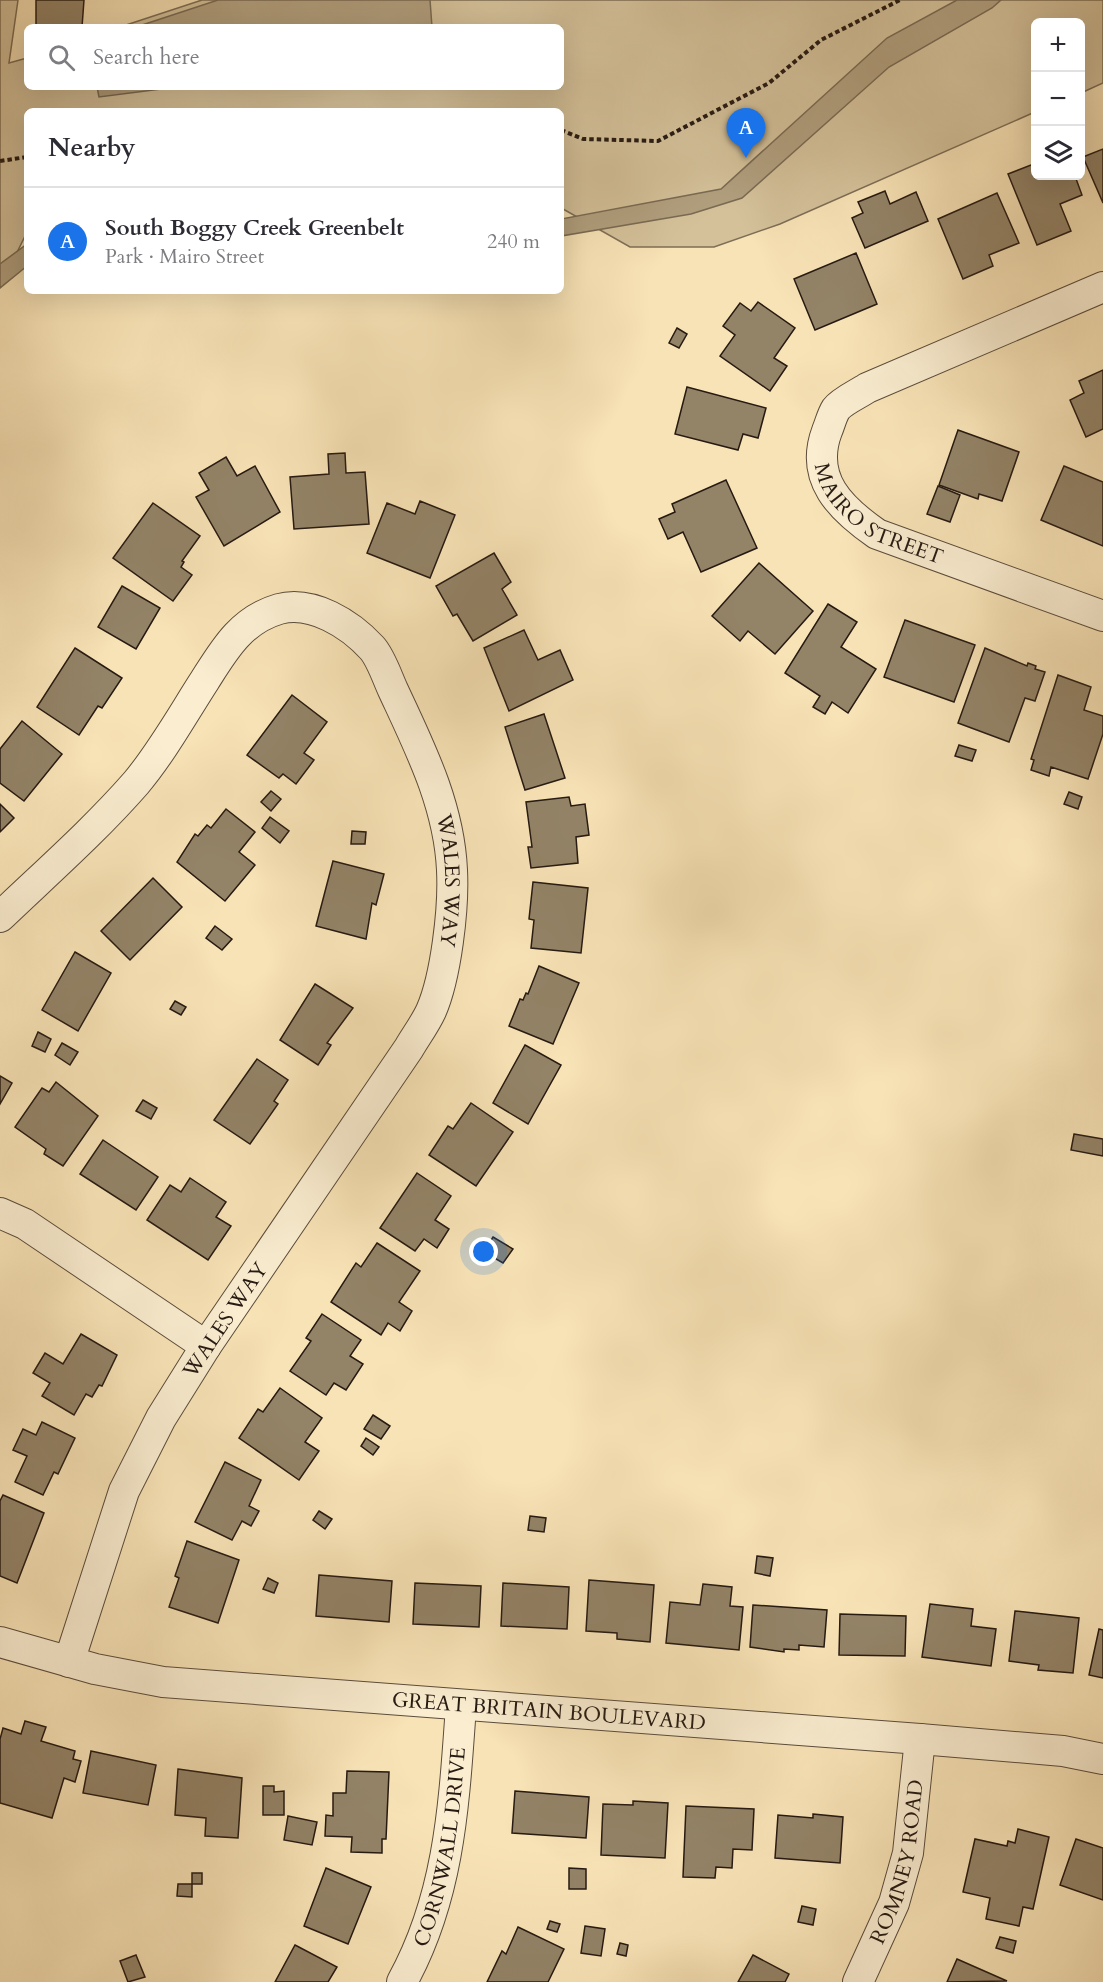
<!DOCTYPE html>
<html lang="en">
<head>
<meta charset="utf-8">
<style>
  body { margin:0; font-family:Cardo,serif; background:#f7f7f7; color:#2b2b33 }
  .controls { position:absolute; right:18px; top:18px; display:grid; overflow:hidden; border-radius:9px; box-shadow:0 6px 24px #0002 }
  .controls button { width:54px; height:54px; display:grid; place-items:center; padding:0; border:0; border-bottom:2px solid #e1e1e2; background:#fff; color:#2b2b33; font:30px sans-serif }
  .you { position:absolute; left:484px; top:1252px; width:21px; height:21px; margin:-15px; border:4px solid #fff; border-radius:50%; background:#1a73e8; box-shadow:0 0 0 9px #1a73e833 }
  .badge { display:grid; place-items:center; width:39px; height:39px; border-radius:50%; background:#1a73e8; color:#fff; font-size:20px; font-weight:700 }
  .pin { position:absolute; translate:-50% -50px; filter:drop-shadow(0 2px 3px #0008) }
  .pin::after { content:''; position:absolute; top:32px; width:21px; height:18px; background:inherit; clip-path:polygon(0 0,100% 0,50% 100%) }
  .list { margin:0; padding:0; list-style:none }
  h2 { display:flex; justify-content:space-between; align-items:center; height:78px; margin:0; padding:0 24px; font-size:26px }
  h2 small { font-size:20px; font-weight:400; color:#7c7c81 }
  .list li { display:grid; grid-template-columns:39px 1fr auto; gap:18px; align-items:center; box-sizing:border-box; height:108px; padding:0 24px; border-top:2px solid #e1e1e2 }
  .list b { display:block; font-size:22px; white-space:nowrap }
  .list p { margin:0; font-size:20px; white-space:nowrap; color:#7c7c81 }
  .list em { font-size:20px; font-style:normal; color:#7c7c81 }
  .icon { flex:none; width:33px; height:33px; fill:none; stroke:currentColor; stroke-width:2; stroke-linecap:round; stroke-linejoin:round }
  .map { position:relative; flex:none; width:1103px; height:1982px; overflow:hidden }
  .search { position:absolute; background:#fff; box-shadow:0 6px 24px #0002; left:24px; top:24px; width:540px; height:66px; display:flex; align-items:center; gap:15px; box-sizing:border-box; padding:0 21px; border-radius:9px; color:#7c7c81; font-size:22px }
  .panel { position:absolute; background:#fff; box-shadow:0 6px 24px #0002; left:24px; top:108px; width:540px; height:186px; border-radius:9px }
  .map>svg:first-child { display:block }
  .green { fill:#d4c19a; stroke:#7d6e56; stroke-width:1.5 }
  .water { fill:#b19f7e; stroke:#796a53; stroke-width:1.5 }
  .building { fill:#938367; stroke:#261a12; stroke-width:1.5 }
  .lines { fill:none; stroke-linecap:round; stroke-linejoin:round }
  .street-casing { stroke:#5a4c3b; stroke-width:32 }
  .path { stroke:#261a12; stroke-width:4; stroke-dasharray:4.5 3; stroke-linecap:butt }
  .street { stroke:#faedd0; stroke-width:30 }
  .labels { text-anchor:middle; stroke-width:5; stroke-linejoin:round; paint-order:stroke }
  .street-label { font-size:21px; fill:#261a12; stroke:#faedd0 }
</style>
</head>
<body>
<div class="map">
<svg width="1103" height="1982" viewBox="0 0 1103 1982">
  <rect width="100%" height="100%" fill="#f8e3b6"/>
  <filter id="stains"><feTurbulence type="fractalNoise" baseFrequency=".00333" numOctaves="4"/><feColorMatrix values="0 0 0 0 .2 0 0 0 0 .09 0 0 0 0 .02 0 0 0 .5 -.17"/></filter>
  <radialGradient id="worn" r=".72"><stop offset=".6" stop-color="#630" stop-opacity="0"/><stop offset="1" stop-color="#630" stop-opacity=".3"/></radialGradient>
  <!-- green -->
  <polygon class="green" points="0,0 18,0 9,63 27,58 27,87 561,87 561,27 120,27 202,0 1103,0 1103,83 1081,93 1080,22 1036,22 1035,112 780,224 714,247 630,247 563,209 561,111 27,111 27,232 0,287"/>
  <!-- water -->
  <g class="water">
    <polygon points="218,0 430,0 432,27 136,27"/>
    <polygon points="957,0 1001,0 992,8 889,67 742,198 691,214 561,236 561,219 721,189 887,38"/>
    <polygon points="97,87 177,87 99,97"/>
    <polygon points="27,244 27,266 0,288 0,264"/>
  </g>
  <!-- building -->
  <g class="building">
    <polygon points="36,0 84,0 82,27 36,27"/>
    <polygon points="1103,149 1103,203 1083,157"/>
    <polygon points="1036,163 1036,176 1075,176 1082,195 1060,204 1071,231 1037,245 1008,174"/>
    <polygon points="885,191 890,204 916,192 928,221 865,248 852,218 863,213 858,202"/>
    <polygon points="997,193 1019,243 989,255 993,266 963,279 938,219"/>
    <polygon points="856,253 877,304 815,330 794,279"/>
    <polygon points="758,302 795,328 774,358 787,366 770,391 720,356 735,335 723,326 740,303 751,311"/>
    <polygon points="677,328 687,334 679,348 669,343"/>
    <polygon points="1103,370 1103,429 1086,437 1070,400 1084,393 1079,381"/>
    <polygon points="687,387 766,408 758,438 743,434 738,450 675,434"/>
    <polygon points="958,430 1019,452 1002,501 979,494 978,499 939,485"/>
    <polygon points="345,453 346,473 365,472 369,524 294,529 290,477 329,474 328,454"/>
    <polygon points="226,457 237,476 255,466 280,512 224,546 196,497 209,490 199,473"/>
    <polygon points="1064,466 1103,482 1103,546 1041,520"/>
    <polygon points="726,480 757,548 701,572 683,532 668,539 659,519 675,512 672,504"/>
    <polygon points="938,486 960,495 950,522 927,514"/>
    <polygon points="420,501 455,515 430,578 367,553 387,503 415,514"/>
    <polygon points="153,503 200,536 182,561 184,562 181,567 192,575 173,601 113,558"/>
    <polygon points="494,553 511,582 502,589 517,615 473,641 457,614 453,616 436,586"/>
    <polygon points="759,563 813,611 775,654 748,631 740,641 712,616"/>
    <polygon points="122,586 160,608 136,649 98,627"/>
    <polygon points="828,604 857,622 841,647 876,669 848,713 832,702 825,714 813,707 820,696 785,673"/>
    <polygon points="905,620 975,645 954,702 884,677"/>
    <polygon points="524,630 538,660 560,650 573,680 509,711 484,648"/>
    <polygon points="75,648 122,678 102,708 98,706 79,735 37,707"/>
    <polygon points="985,648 1027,666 1028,663 1036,666 1035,669 1045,672 1035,701 1025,698 1009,742 958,723"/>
    <polygon points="1058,675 1091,687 1084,710 1103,716 1103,734 1088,779 1051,767 1049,776 1031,770 1034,760 1031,759"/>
    <polygon points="292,695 327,722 304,753 314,760 296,784 283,774 279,778 247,755"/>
    <polygon points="544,714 565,778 525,790 505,727"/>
    <polygon points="22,721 62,754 24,801 0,783 0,749"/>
    <polygon points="959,745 976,750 972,761 955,756"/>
    <polygon points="271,791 281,799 271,811 261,802"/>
    <polygon points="1069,792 1082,797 1078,809 1064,804"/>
    <polygon points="569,797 571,806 585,804 589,835 576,837 578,863 531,868 528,847 532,847 526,802"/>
    <polygon points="0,804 14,818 0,832"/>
    <polygon points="226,809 255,832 239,852 255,865 225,901 177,862 195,834 198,836 207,825 211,828"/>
    <polygon points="270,817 289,831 280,843 262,828"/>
    <polygon points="352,831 366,832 365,844 351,844"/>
    <polygon points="333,861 384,874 376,905 372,903 366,939 316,926"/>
    <polygon points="153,878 182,907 130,960 101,931"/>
    <polygon points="533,882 588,888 581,953 531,948 534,920 529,919"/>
    <polygon points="215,926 232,939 222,950 206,938"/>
    <polygon points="75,952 111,973 78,1031 42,1010"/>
    <polygon points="539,966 579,983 553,1044 509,1026 520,999 523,1000 526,993 528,994"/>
    <polygon points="315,984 353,1008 327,1043 331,1045 318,1065 280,1040"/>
    <polygon points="175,1001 186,1007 181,1015 170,1009"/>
    <polygon points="38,1032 51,1039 45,1052 32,1046"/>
    <polygon points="62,1043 78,1052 70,1065 55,1055"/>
    <polygon points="525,1045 561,1065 528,1124 493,1103"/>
    <polygon points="257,1059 288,1080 274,1101 278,1104 250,1144 214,1120"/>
    <polygon points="0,1076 12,1083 0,1104"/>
    <polygon points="56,1082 98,1116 63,1166 44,1154 46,1149 15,1127 42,1088 49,1092"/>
    <polygon points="143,1100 157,1108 151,1119 136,1111"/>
    <polygon points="471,1103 513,1132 476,1186 429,1155 448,1126 453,1129"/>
    <polygon points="1074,1134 1103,1139 1103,1156 1071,1150"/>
    <polygon points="103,1140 158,1177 136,1210 80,1174"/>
    <polygon points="417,1173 451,1196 435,1220 449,1229 437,1248 424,1239 415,1251 380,1228"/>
    <polygon points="190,1178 226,1202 216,1217 231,1226 208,1260 147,1220 170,1185 181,1192"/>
    <polygon points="493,1237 513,1249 503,1263 484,1252"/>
    <polygon points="377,1243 420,1271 399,1302 412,1311 400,1331 388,1323 381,1335 331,1302 356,1263 361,1267"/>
    <polygon points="322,1314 361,1340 350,1356 363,1364 346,1390 334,1383 326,1395 290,1371 311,1341 306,1338"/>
    <polygon points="81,1334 117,1355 102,1386 99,1385 92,1397 86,1394 74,1415 42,1396 50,1383 33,1373 45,1353 63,1364"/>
    <polygon points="280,1388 322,1418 305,1442 319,1451 299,1480 239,1438 258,1409 263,1412"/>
    <polygon points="373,1415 390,1426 381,1439 364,1429"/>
    <polygon points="42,1422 75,1438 58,1474 54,1472 43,1495 15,1482 27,1456 13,1450 23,1429 36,1435"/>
    <polygon points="366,1438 379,1447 373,1455 361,1446"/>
    <polygon points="225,1462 261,1480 249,1506 259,1511 251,1526 242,1521 232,1540 195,1522"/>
    <polygon points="3,1495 44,1513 17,1583 0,1576 0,1501"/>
    <polygon points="319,1511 332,1519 325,1529 313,1520"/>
    <polygon points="530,1516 546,1518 544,1532 528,1530"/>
    <polygon points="187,1541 239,1560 218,1623 169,1607 179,1578 175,1576"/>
    <polygon points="757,1556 773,1558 770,1576 755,1573"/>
    <polygon points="319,1575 392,1581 389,1622 316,1616"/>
    <polygon points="268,1578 278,1583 274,1593 263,1589"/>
    <polygon points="589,1580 654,1585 650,1642 617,1639 617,1633 586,1631"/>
    <polygon points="415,1583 481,1586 479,1627 413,1624"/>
    <polygon points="503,1583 569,1587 567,1629 501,1626"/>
    <polygon points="703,1584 732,1587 730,1606 743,1607 739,1650 666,1643 670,1602 700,1605"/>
    <polygon points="930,1604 973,1609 971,1626 996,1629 991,1666 922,1657"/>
    <polygon points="753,1605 827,1610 824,1647 799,1645 799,1650 784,1649 784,1652 750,1647"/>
    <polygon points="1015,1611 1079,1618 1073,1673 1038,1670 1039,1665 1009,1661"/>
    <polygon points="840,1614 906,1616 905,1656 839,1655"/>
    <polygon points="1099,1629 1103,1630 1103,1678 1089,1675"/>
    <polygon points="25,1721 46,1727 41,1741 75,1751 73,1759 81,1761 75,1782 64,1778 52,1818 0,1803 0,1739 3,1728 21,1734"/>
    <polygon points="91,1751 156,1765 148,1805 83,1793"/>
    <polygon points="178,1769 242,1778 238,1838 205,1836 206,1818 175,1815"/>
    <polygon points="347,1771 389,1772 386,1839 382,1839 382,1853 351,1852 352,1837 325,1836 326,1815 333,1816 333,1793 346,1793"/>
    <polygon points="263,1786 274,1786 274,1792 284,1791 284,1815 263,1815"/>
    <polygon points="515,1791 589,1797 586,1838 512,1833"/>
    <polygon points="633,1801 668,1803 665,1858 601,1855 603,1804 633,1805"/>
    <polygon points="686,1806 754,1809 752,1850 733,1849 732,1868 716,1867 715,1878 683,1877"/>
    <polygon points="813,1814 843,1817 840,1863 775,1858 778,1815 813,1818"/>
    <polygon points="288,1816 317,1822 312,1845 284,1840"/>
    <polygon points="1018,1829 1049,1837 1033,1909 1023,1907 1019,1926 986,1919 990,1898 963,1892 975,1839 1007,1846 1008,1841 1015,1843"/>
    <polygon points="1076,1839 1103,1848 1103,1900 1060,1885"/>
    <polygon points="326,1868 371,1887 348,1944 304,1926"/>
    <polygon points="569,1868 586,1869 586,1889 569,1889"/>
    <rect x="192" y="1873" width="10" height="11"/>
    <polygon points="178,1884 192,1884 192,1897 177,1896"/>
    <polygon points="802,1906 816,1909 813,1925 798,1922"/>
    <polygon points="550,1921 560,1924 557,1932 547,1929"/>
    <polygon points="585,1926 605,1929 601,1956 581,1953"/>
    <polygon points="518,1927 564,1949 548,1982 487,1982 502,1951 506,1954"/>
    <polygon points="1000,1937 1016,1941 1013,1953 996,1948"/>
    <polygon points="620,1943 628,1945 626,1956 617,1954"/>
    <polygon points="295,1945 337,1967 328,1982 275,1982"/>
    <polygon points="136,1955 145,1977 128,1982 120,1961"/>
    <polygon points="753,1955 789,1974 785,1982 738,1982"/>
    <polygon points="957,1959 1007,1981 947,1982"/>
  </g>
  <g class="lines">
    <!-- street casing -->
    <g class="street-casing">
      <g id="street">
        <path id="s1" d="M1103,287L867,388C858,394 842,401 836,409C832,415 830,424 827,431C809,479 841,509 877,534L1103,616"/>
        <path id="s2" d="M0,917C46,873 94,831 136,783C162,752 183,714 205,680C224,650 241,620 279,609C312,600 350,624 372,648C381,658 387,677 393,690C420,748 449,805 452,870C454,908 446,977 431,1011C425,1024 416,1036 409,1048L206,1346L161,1418L124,1491L69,1662"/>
        <polyline points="0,1213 25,1224 206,1346"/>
        <path id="s3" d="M0,1642L95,1669L163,1682L920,1739L1063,1751L1103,1759"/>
        <path id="s4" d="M402,1982C450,1895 454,1803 461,1706"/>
        <path id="s5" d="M858,1982L894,1903L908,1853L920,1739"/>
      </g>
    </g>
    <!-- path -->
    <g class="path">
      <polyline points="561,130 583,139 658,141 769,83 821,40 900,0"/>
      <polyline points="0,161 27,157"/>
    </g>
    <!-- street -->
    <use href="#street" class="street"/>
  </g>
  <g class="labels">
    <!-- street labels -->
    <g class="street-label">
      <text dy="7" stroke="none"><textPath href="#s1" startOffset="432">MAIRO STREET</textPath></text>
      <text dy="7" stroke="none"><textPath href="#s2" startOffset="774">WALES WAY</textPath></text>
      <text transform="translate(225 1320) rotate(-56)" y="7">WALES WAY</text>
      <text dy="7" stroke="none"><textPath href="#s3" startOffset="555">GREAT BRITAIN BOULEVARD</textPath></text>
      <text dy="7" stroke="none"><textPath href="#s4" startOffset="142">CORNWALL DRIVE</textPath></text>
      <text dy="7" stroke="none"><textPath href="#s5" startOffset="128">ROMNEY ROAD</textPath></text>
    </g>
  </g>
  <rect width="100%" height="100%" filter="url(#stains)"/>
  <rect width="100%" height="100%" fill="url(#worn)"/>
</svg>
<div class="controls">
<button>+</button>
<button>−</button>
<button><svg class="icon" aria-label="layers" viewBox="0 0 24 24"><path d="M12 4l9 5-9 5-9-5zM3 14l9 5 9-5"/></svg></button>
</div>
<div class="you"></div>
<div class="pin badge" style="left:746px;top:158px">A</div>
<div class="search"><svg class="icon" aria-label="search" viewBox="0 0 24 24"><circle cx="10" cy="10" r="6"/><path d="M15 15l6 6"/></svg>Search here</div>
<section class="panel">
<h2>Nearby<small></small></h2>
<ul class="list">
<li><span class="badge">A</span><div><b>South Boggy Creek Greenbelt</b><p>Park · Mairo Street</p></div><em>240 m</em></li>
</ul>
</section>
</div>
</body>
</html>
